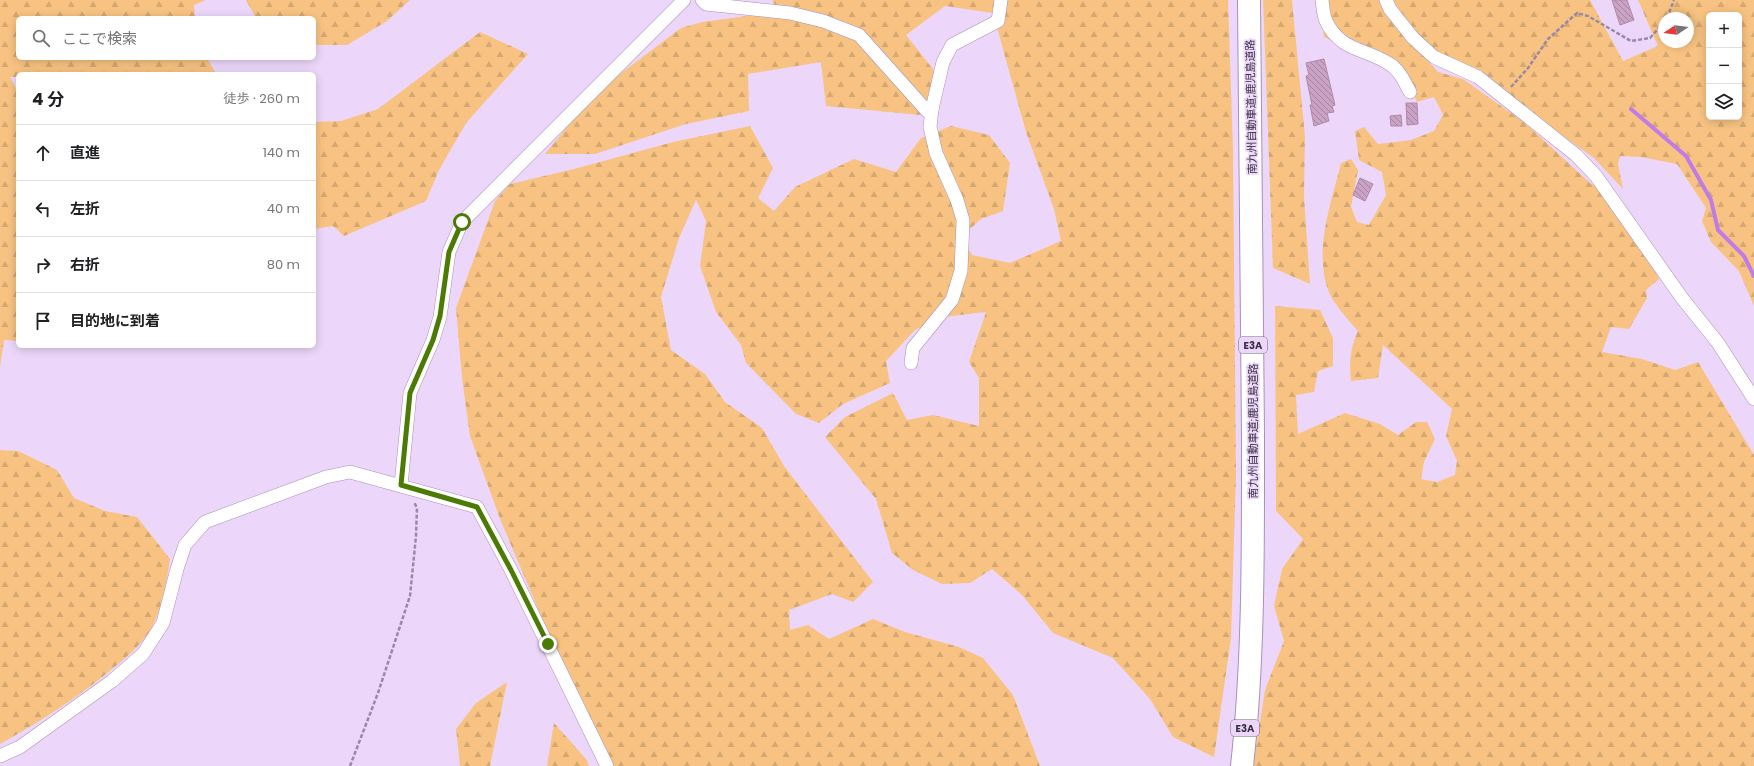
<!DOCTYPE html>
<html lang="ja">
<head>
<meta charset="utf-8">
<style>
  body { margin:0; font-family:Poppins,"Noto Sans JP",sans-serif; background:#f6f6f6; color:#202124 }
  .controls { position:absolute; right:12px; top:12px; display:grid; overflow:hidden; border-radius:6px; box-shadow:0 2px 10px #0003 }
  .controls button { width:36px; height:36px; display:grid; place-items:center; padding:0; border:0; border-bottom:1px solid #e0e0e0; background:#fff; color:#202124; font:20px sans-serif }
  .compass { position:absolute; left:1658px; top:12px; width:36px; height:36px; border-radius:50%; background:#fff; box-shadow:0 2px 10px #0003; rotate:257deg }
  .stop { position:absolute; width:12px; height:12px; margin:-9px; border:3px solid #4b7b04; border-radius:50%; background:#fff }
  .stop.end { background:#4b7b04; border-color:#fff; box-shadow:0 1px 4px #0008 }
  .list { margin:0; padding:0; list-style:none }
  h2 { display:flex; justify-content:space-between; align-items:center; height:52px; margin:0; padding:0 16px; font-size:17px }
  h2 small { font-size:13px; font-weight:400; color:#757577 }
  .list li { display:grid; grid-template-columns:26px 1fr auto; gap:12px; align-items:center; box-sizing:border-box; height:56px; padding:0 16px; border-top:1px solid #e0e0e0 }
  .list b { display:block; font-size:15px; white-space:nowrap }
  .list em { font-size:13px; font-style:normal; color:#757577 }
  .icon { flex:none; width:22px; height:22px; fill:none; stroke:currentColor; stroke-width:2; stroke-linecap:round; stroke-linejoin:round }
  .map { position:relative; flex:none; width:1754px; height:766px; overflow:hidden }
  .search { position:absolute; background:#fff; box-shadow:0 2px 10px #0003; left:16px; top:16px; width:300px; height:44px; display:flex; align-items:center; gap:10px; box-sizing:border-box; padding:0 14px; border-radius:6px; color:#757577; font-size:15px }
  .panel { position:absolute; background:#fff; box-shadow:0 2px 10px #0003; left:16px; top:72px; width:300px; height:276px; border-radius:6px }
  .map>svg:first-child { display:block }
  .forest { fill:url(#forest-firs); fill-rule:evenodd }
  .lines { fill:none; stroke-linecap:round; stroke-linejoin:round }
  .stream { stroke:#bf7ce7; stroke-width:4 }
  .building { fill:url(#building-back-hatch); stroke:#af89a9 }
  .minor-casing { stroke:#a890b9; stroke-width:14 }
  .motorway-casing { stroke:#a890b9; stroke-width:24 }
  .path { stroke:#9989a4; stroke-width:2.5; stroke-dasharray:4 2; stroke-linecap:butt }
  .minor { stroke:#fff; stroke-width:13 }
  .motorway { stroke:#fff; stroke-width:22 }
  .route { stroke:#4b7b04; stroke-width:5 }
  .labels { text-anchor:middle; stroke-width:3.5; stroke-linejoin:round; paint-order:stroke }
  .shield { fill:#ecd7fa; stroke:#6f6178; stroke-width:1 }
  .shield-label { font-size:10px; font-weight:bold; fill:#392f40 }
  .street-label { font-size:11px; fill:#392f40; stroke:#ecd7fa }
</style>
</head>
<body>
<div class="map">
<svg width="1754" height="766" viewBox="0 0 1754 766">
  <defs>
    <pattern id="forest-firs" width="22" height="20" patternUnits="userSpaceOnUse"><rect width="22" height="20" fill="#f8c382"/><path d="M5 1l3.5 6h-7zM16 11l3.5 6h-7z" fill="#d5a871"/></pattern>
    <pattern id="building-back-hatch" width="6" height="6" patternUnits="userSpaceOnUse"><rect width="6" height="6" fill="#caa2c4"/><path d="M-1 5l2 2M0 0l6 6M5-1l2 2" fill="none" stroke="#a584a1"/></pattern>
  </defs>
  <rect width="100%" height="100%" fill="#ecd7fa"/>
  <!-- forest -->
  <g class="forest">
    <polygon points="0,0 206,0 194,5 195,18 18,18 18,58 207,58 216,74 18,74 18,77 10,77 18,92 18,341 4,340 0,367"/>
    <polygon points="246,0 410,0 387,21 347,45 314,45 314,18 256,18"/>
    <polygon points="772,0 1228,0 1233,149 1236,475 1231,638 1214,757 1173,737 1150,699 1113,658 1053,633 1022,595 992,569 970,583 942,584 913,570 892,553 876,499 825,437 845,417 893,393 907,420 933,415 979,426 979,378 969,362 986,312 943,317 915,330 886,361 890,383 843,404 819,423 796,414 746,363 741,345 716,312 700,266 706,221 696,200 679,238 661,297 671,350 705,374 725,402 762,428 784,466 873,582 853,602 832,594 789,610 790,630 808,625 829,639 873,619 905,632 959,647 983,658 1013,695 1040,766 611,766 583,715 500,519 470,436 462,378 456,308 495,201 510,184 574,169 673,142 750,126 773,168 758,198 774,211 795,187 854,159 896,172 921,138 951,126 989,135 1010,163 1003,211 981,219 962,236 972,255 1010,263 1061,241 1054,209 1026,132 993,13 945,6 906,35 940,78 920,115 826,106 821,62 748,74 749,111 686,124 595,154 545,154 596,92 681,28 702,22 778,12"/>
    <polygon points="1263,0 1292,0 1305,137 1304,196 1310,284 1273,268"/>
    <path d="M1318,0H1380L1408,39L1438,72L1463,79L1525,123L1590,183L1622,203L1659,279L1646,290L1647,298L1629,329L1611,327L1602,352L1642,359L1675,370L1698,362L1754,455V766H1253L1265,690L1284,641L1274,606L1282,569L1303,539L1276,511L1275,306L1320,310L1333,338V366L1318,371L1314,392L1296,395L1298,434L1345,413L1380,424L1398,435L1416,422H1427L1435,439L1424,462L1421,479L1437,482L1455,475L1457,461L1446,436L1452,409L1383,345L1378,378L1351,381C1349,363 1350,348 1358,331C1349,321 1340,311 1333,300C1310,260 1331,204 1341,163L1351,159L1358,170L1351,207L1357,222L1369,225L1386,195L1382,172L1359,160L1355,131L1364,127L1378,144L1411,140L1434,131L1443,115L1434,97L1417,102L1404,73L1324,37Z"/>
    <path d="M1390,0H1590L1623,61L1658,46L1638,0H1754V306L1739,271L1711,242L1702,221L1706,208L1677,164L1641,157L1620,156L1618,164L1623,189L1594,158L1502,93L1431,52ZM1709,15H1739V117H1709ZM1664,18H1688V42H1664Z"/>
    <polygon points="480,32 528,54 466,123 439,170 426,201 344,236 333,226 314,229 314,122 341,121 378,109"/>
    <path d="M0,450L18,451L57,470L74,498L105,511L137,517L170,559C166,584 163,606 151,629C140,647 122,661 106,674C72,701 38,723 0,744Z"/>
    <polygon points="507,682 490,766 460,766 456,729 476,703"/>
    <polygon points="554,723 587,760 589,766 547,766"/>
  </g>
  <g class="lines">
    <!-- stream -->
    <polyline class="stream" points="1631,109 1686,156 1711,200 1718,230 1744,256 1754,276"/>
  </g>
  <!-- building -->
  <g class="building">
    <polygon points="1612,0 1627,0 1634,20 1620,25"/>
    <polygon points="1324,59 1335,105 1332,106 1334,112 1327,113 1329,121 1314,126 1310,105 1312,105 1306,76 1309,75 1306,63"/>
    <polygon points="1406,103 1417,103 1418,124 1407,125"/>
    <polygon points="1401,115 1402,126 1391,126 1390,116"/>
    <polygon points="1360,178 1373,184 1365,201 1353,195"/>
  </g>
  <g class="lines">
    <!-- minor casing -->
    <g class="minor-casing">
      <g id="minor">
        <polyline points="702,0 706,4 790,13 823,21 859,35 927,111 932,109 943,62 952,45 998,21 1001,0"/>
        <path d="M1322,0C1323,6 1323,15 1326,21C1340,51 1364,48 1388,63C1399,69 1404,81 1410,92"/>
        <polyline points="1386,0 1390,9 1413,38 1434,57 1478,77 1576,155 1596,176 1682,298 1718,343 1754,399"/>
        <polyline points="911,363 913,348 952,300 961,271 963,220 957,200 936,153 930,127 932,109"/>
        <polyline points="401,485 410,393 433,340 440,317 449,252 462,222 684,0"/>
        <polyline points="0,756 20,747 112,681 143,654 163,623 177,569 185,545 205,522 326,477 350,472 477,507 511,570 607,766"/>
      </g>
    </g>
    <!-- motorway casing -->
    <g class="motorway-casing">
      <path id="motorway" d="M1242,766C1254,657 1253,545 1253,435C1253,290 1251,145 1249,0"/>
    </g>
    <!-- path -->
    <g class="path">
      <polyline points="1667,18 1674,0"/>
      <polyline points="1511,87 1528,68 1548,39 1577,13 1588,16 1631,41 1650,38 1664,22"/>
      <polyline points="350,766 378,693 410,596 416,536 417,508 414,502"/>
    </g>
    <!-- minor -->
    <use href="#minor" class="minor"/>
    <!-- motorway -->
    <use href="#motorway" class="motorway"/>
  </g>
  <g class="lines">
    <!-- route -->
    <polyline class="route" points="462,222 449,252 440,316 433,340 410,393 401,485 477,507 511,570 548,644"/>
  </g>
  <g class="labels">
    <!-- shield labels -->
    <g class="shield">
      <rect x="1239" y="337" width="28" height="16" rx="3"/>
      <rect x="1231" y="720" width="28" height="16" rx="3"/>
    </g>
    <g class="shield-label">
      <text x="1253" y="349">E3A</text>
      <text x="1245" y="732">E3A</text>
    </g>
    <!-- street labels -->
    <g class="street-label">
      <text transform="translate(1251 107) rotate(-91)" y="4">南九州自動車道;鹿児島道路</text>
      <text transform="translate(1253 431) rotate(-90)" y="4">南九州自動車道;鹿児島道路</text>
    </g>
  </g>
</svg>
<div class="controls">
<button>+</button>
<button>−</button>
<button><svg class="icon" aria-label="layers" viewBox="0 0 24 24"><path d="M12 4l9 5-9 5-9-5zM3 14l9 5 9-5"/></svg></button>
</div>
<svg class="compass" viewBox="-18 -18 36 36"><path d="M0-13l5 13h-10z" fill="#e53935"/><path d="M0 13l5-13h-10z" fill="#757577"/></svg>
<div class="stop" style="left:462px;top:222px"></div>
<div class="stop end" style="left:548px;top:644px"></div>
<div class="search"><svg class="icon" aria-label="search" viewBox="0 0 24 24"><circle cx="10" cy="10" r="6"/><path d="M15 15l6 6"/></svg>ここで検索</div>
<section class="panel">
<h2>4 分<small>徒歩 · 260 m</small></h2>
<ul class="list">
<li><svg class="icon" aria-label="ahead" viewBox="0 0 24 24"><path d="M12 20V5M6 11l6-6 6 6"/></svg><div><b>直進</b></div><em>140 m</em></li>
<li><svg class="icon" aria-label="left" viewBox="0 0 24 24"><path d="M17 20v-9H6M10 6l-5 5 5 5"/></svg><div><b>左折</b></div><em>40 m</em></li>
<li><svg class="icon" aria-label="right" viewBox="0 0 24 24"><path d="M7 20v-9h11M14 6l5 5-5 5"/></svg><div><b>右折</b></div><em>80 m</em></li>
<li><svg class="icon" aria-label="arrive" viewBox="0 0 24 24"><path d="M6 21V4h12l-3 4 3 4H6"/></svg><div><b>目的地に到着</b></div></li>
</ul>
</section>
</div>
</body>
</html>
